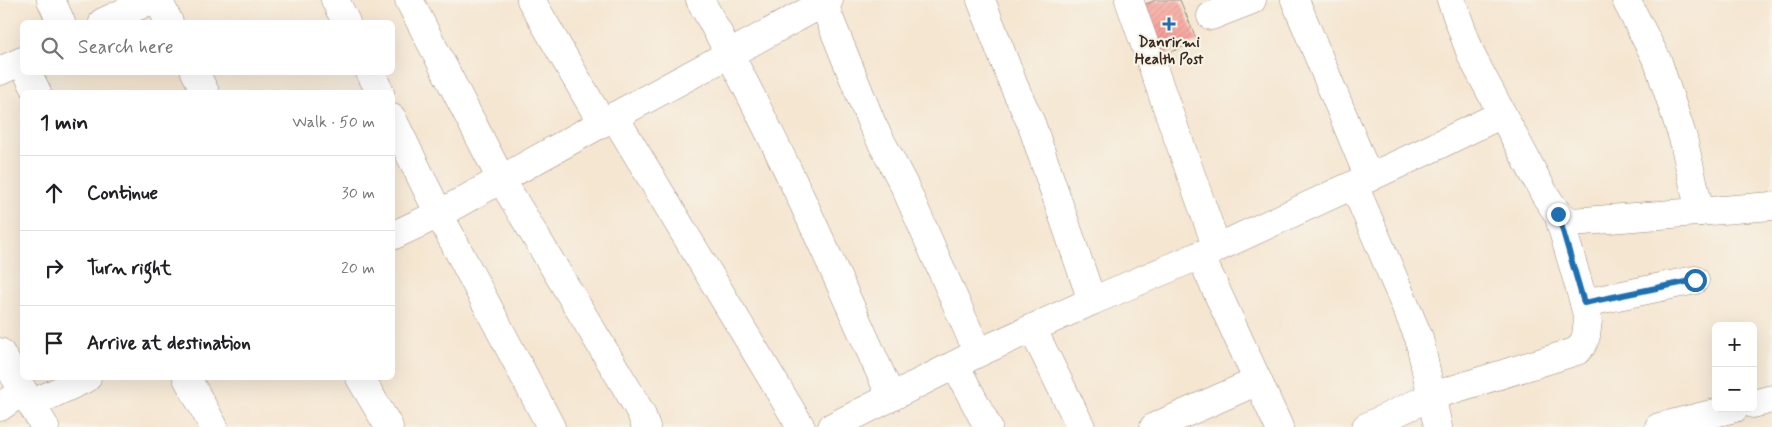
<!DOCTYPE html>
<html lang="en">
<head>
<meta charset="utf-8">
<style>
  body { margin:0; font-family:Mynerve,sans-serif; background:#f2f2f2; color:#202124 }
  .controls { position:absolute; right:15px; bottom:15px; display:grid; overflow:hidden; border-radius:8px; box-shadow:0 5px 20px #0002 }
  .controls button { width:45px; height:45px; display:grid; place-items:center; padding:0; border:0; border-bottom:1px solid #e0e0e0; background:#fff; color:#202124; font:25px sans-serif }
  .stop { position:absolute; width:15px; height:15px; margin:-11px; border:4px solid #1f6fb2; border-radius:50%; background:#fff }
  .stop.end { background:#1f6fb2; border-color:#fff; box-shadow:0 1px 5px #0008 }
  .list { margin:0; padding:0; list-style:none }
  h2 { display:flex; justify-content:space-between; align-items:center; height:65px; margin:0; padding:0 20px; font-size:21px }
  h2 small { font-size:16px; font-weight:400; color:#757577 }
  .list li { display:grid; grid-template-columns:32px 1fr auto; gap:15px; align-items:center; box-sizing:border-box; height:75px; padding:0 20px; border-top:1px solid #e0e0e0 }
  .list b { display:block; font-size:19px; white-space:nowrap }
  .list em { font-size:16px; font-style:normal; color:#757577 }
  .icon { flex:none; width:28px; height:28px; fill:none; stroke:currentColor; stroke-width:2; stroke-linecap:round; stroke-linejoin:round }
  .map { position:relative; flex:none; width:1772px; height:427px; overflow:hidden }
  .search { position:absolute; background:#fff; box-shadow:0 5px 20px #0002; left:20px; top:20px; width:375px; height:55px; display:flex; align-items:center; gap:12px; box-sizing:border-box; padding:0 18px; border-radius:8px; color:#757577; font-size:19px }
  .panel { position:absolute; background:#fff; box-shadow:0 5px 20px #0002; left:20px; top:90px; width:375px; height:290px; border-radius:8px }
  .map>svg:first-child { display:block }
  .building { fill:url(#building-hatch) }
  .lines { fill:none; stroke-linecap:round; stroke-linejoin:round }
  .minor-casing { stroke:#988878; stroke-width:29 }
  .minor { stroke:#fff; stroke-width:28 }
  .route { stroke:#1f6fb2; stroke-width:6 }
  .poi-dot { fill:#1f6fb2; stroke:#f7f3e8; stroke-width:2 }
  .labels { text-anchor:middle; stroke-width:4.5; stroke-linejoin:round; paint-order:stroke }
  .poi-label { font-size:15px; font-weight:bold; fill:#3b2a1e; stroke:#f7f3e8 }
</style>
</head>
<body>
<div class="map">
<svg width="1772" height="427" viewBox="0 0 1772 427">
  <defs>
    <pattern id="building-hatch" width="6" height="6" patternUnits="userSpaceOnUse" patternTransform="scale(1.25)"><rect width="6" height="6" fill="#f9a19a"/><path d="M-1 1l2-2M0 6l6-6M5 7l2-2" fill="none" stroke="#cb837d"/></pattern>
  </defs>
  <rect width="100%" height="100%" fill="#f7f3e8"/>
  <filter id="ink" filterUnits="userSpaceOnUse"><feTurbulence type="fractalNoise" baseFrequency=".02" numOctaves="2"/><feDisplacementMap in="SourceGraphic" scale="10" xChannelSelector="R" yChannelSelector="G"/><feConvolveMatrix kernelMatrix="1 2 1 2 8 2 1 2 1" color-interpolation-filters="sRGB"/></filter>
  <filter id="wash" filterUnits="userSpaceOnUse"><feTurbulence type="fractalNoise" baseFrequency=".0096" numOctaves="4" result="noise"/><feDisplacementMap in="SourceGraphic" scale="20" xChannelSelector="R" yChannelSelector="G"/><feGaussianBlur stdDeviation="1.12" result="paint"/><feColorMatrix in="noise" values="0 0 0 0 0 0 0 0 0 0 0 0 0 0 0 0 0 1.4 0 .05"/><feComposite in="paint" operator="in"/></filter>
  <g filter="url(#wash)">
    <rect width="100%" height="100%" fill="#f5e6d1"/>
    <g id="blocks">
      <!-- building -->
      <polygon class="building" points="1156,0 1180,0 1197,41 1161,56 1141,6"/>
    </g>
  </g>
  <g filter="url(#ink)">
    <use href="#blocks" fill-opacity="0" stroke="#988878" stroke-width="1"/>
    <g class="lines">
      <!-- minor casing -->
      <g class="minor-casing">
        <g id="minor">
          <polyline points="51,0 61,22"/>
          <polyline points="158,0 169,22"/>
          <polyline points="335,0 346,22"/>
          <polyline points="409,0 501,179 626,387 641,413 646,427"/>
          <polyline points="531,0 602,123"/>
          <path d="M700,0C772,128 831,263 891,397"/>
          <polyline points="822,0 872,124 905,187 978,353"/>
          <polyline points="981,0 1014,86 1031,123 1092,301"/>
          <polyline points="1129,0 1217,248"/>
          <polyline points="1295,0 1369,178"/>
          <polyline points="1451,0 1472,57 1545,195 1558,214 1572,222 1772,206"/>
          <polyline points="1626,0 1658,62 1683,138 1700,212"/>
          <polyline points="1211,16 1252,0"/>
          <polyline points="103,22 151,0"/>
          <polyline points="0,71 22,61"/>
          <polyline points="27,72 37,92"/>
          <polyline points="195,72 205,92"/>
          <polyline points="370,72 380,92"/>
          <polyline points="614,116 801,427"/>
          <polyline points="392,118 439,214 551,427"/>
          <polyline points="1354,185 1419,338 1438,427"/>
          <polyline points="392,236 439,214 602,123 829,0"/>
          <polyline points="1200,255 1279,427"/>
          <polyline points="1584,303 1695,280"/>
          <polyline points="1032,328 1081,427"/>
          <polyline points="0,352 45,427"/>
          <polyline points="955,365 988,427"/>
          <polyline points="187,378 214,427"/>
          <polyline points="360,378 389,427"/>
          <polyline points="31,404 87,378"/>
          <polyline points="1753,404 1772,399"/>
          <polyline points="0,407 23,391"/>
          <polyline points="832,427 978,353 1092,301 1217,248 1422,153 1502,114"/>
          <polyline points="1154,427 1258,381"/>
          <polyline points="1366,427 1432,396 1577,351 1583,344 1586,336 1588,320 1584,303 1558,214"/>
          <polyline points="1659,427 1735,408"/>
        </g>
      </g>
      <!-- minor -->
      <use href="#minor" class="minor"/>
    </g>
  </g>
  <g class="lines" filter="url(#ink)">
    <!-- route -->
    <polyline class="route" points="1558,214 1584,303 1695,280"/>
  </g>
  <!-- markers -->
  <path class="poi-dot" d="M1166.5 16.5h5v5h5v5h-5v5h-5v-5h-5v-5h5z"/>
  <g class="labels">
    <!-- poi labels -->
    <g class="poi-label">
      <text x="1169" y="47">Danrirmi<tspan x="1169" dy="17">Health Post</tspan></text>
    </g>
  </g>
</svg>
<div class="controls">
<button>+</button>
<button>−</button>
</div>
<div class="stop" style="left:1695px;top:280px"></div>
<div class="stop end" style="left:1558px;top:214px"></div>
<div class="search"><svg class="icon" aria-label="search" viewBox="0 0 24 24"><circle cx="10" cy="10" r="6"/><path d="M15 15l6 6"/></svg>Search here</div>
<section class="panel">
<h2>1 min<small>Walk · 50 m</small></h2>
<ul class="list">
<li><svg class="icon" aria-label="ahead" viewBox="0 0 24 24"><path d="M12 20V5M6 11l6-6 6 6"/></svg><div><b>Continue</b></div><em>30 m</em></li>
<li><svg class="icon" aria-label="right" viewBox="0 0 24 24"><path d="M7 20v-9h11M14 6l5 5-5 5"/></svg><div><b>Turn right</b></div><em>20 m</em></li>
<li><svg class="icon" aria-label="arrive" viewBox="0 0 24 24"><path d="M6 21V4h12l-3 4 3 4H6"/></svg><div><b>Arrive at destination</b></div></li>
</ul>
</section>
</div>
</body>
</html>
